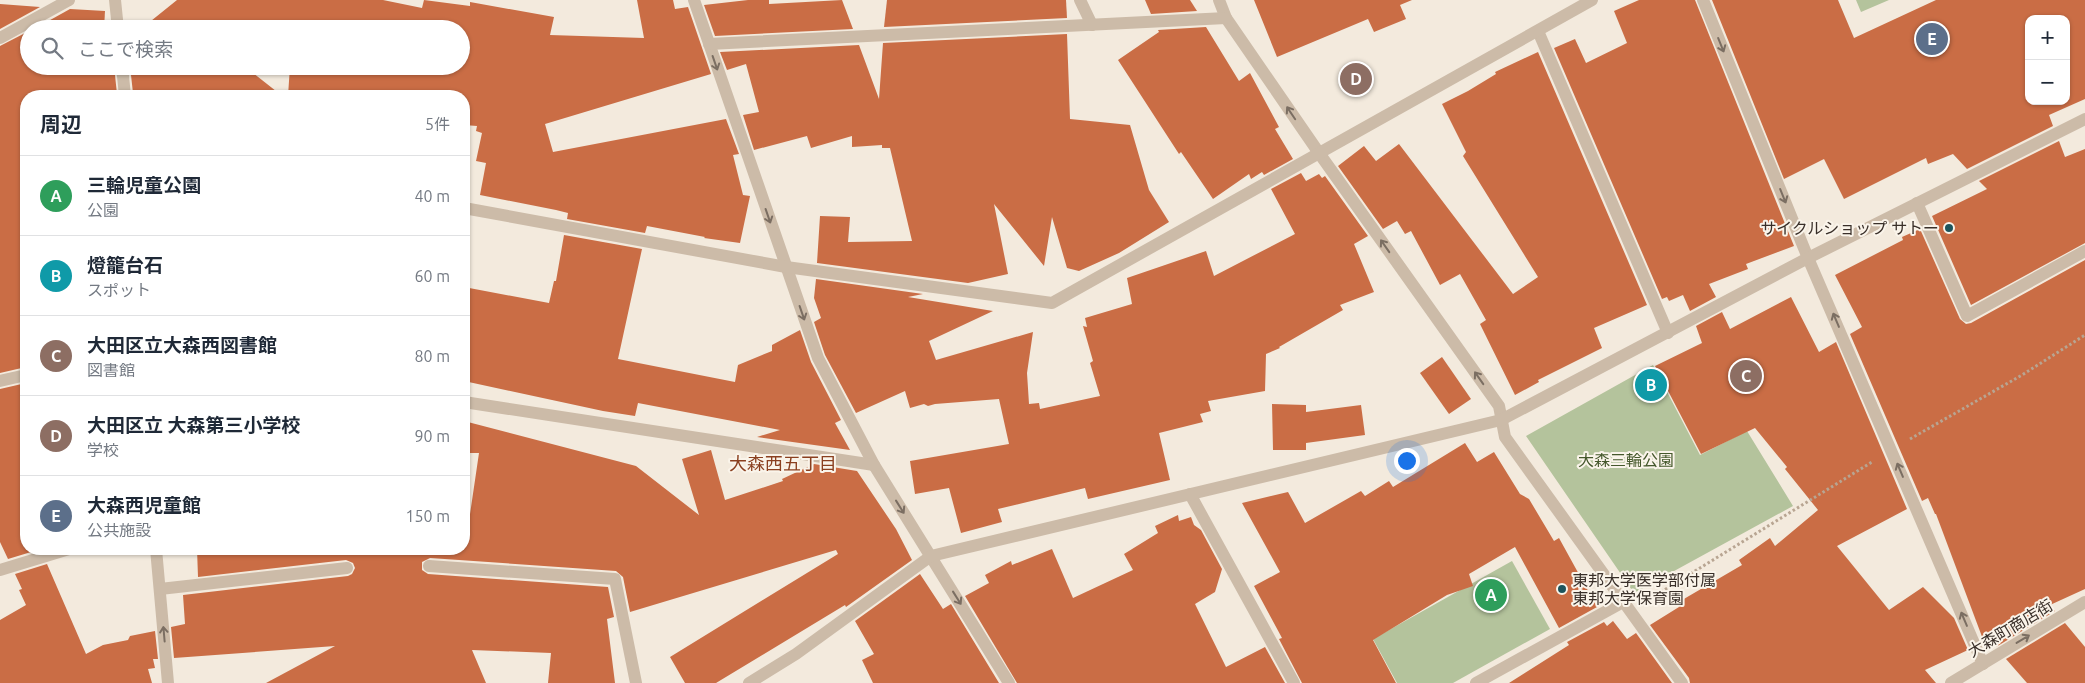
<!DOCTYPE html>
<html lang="ja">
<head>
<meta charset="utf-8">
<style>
  body { margin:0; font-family:Ubuntu,"Noto Sans JP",sans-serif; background:#f2f2f3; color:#1f2937 }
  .controls { position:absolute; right:15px; top:15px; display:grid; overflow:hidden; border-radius:10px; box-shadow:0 1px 4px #0004 }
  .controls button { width:45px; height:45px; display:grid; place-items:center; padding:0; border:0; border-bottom:1px solid #e0e1e3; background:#fff; color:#1f2937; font:25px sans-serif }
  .you { position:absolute; left:1406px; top:460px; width:18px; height:18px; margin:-12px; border:4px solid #fff; border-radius:50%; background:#1a73e8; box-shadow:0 0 0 8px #1a73e833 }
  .badge { display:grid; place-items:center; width:32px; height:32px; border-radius:50%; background:#111827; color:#fff; font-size:16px; font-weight:700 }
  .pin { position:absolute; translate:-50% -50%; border:2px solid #fff; box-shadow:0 1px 5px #0006 }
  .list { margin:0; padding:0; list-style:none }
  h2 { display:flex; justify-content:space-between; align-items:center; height:65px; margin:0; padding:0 20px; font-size:21px }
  h2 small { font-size:16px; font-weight:400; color:#747a83 }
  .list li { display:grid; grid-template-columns:32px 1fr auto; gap:15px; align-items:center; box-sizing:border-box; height:80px; padding:0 20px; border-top:1px solid #e0e1e3 }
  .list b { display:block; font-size:19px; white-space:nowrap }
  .list p { margin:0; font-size:16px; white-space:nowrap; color:#747a83 }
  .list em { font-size:16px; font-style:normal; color:#747a83 }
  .icon { flex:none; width:28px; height:28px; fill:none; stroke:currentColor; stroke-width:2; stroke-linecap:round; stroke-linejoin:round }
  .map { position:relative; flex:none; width:2085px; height:683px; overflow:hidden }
  .search { position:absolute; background:#fff; box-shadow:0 1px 4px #0004; left:20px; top:20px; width:450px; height:55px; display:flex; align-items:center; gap:12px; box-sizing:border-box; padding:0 18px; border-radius:28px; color:#747a83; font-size:19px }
  .panel { position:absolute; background:#fff; box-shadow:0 1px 4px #0004; left:20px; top:90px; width:450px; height:465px; border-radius:20px }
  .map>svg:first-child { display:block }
  .green { fill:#b4c39c }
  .building { fill:#ca6d45; fill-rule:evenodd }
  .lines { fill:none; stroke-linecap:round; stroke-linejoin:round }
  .path { stroke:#b8a592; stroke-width:3; stroke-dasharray:2.5 2.5; stroke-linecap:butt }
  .minor { stroke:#ccbba8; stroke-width:12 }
  .oneway { stroke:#7b6e62 }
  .poi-dot { fill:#1d545c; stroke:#faf4ea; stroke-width:2 }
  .labels { text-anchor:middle; stroke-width:4; stroke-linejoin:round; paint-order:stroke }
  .poi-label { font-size:16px; fill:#392f29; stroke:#faf4ea; text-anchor:end }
  .park-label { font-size:16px; fill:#45582c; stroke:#faf4ea }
  .street-label { font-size:16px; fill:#392f29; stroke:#faf4ea }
  .neighbourhood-label { font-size:18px; fill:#8a3f1f; stroke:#faf4ea }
</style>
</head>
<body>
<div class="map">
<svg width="2085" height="683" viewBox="0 0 2085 683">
  <rect width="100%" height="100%" fill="#f3eadd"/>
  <!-- green -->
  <g class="green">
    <polygon points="1856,0 1889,0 1861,12"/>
    <polygon points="1653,365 1700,455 1747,431 1793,506 1634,593 1526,436"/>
    <polygon points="1512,561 1550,629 1453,683 1397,683 1373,639"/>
  </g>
  <!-- building -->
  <g class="building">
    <polygon points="177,0 383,0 422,8 424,0 470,6 470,2 554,17 550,35 644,38 637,0 673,0 675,9 688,7 711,74 545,124 553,152 726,119 739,154 733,155 743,195 750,196 740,243 704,238 705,237 647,226 645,233 567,219 568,213 556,210 480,195 486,163 476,161 482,133 476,131 477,126 464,125 464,96 288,96 290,66 461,66 461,29 141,29"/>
    <polygon points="748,0 769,0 769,4 842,0 853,29 715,36 704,5"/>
    <polygon points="887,0 1066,0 1067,18 884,27"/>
    <polygon points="1145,0 1190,0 1197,11 1151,14"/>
    <polygon points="1254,0 1412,0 1400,5 1406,19 1374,32 1368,19 1277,57"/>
    <polygon points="1639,0 1695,0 1794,246 1746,264 1748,269 1709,284 1716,297 1690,311 1683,295 1669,301 1667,297 1662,299 1554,48 1575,39 1586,63 1627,43 1614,11"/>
    <path d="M1712,0H1838L1854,38L1936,0H2085V99L2049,115L2053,126L1967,169L1953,154L1928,164L1926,158L1844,199L1824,159L1784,179ZM2029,19H2066V101H2029Z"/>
    <polygon points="0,4 40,7 0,29"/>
    <polygon points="70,9 105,11 104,29 34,29"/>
    <polygon points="1206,27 1239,81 1250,73 1279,127 1275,129 1293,159 1264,175 1262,172 1251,179 1249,174 1213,199 1181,152 1179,154 1118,60 1159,32 1158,30"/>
    <polygon points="29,31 29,66 114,66 117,94 26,96 26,367 0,373 0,46"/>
    <polygon points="1067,34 1070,119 1130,125 1149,190 1169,222 1119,253 1079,271 1067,268 1052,217 1044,266 994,204 1008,274 968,283 817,263 820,216 850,217 848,242 912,241 890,148 882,148 882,145 852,147 852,136 811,148 807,136 754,150 743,115 759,112 746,64 727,70 720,52 859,45 879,99 883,43"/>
    <polygon points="1538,52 1647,305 1594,328 1602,348 1538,380 1539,382 1515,395 1480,324 1486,320 1460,274 1440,285 1411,231 1405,234 1397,221 1383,229 1338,166 1364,146 1376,161 1399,144 1513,294 1538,277 1463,156 1466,152 1442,104 1468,91 1496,74 1495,72"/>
    <polygon points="130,66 244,66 281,95 243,93 245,96 149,96 148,92 133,93"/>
    <polygon points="2059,141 2065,157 2085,149 2085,243 1971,305 1932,216 1987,189 1979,181"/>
    <polygon points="1301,173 1306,181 1319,174 1322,178 1325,176 1368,236 1354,244 1374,292 1340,305 1343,310 1279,347 1280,348 1266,354 1265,391 1208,401 1211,411 1200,414 1203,422 1159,433 1170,480 1088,499 1085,488 998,509 1002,522 961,533 949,488 915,494 910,461 1009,444 999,399 935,404 928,406 924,404 910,408 905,391 856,413 825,355 814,322 821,318 814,298 816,279 923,294 908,297 993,311 929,341 936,360 1033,332 1027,373 1029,404 1039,403 1040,409 1100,396 1090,363 1093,361 1083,326 1087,327 1085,318 1132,304 1127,278 1206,251 1214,276 1295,234 1271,189"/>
    <polygon points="1920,229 1960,319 1966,324 1971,323 2085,260 2085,589 2050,605 2055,611 1996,647 1989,639 1984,642 1936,514 1935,514 1928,498 1922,501 1850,334 1862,327 1835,275 1903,240 1902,237"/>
    <polygon points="564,235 642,249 618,359 735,382 738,365 772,351 772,345 800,330 811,362 841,420 835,423 850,450 757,437 780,430 638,403 635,416 603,411 464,381 464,287 549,303 554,281 556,281"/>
    <polygon points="1791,297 1819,352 1836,342 1907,509 1837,546 1889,610 1923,587 1954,618 1968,650 1925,670 1936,683 1690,683 1689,678 1650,625 1679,607 1677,603 1742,565 1739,560 1770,538 1775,546 1818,510 1785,469 1787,467 1755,428 1701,454 1655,366 1702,343 1696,326 1722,312 1730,329"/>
    <polygon points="1442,357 1471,399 1449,414 1420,373"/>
    <polygon points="26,383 26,549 41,549 8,559 0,542 0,389"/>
    <polygon points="1272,404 1306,405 1306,412 1361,405 1365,435 1306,443 1306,450 1273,450"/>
    <polygon points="464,421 636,466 699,515 682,459 711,450 725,500 783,481 782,479 814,464 857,471 896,529 912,560 846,607 845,605 716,683 685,683 670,657 838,554 836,550 630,612 623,577 616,571 430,558 422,562 422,570 428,574 608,587 614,617 607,619 615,683 548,683 551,653 472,650 486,683 266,683 335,646 174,658 171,627 185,624 183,595 348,576 352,574 355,568 353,563 346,560 198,577 197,549 464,549 464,521 469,521 479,453 464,453"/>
    <polygon points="1465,443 1477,462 1494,452 1520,494 1529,499 1554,541 1559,538 1597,607 1559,628 1515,547 1469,574 1473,586 1447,595 1373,640 1396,683 1302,683 1279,639 1282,638 1254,586 1280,572 1242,503 1288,492 1305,523 1361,491 1365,496 1389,481 1393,487"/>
    <polygon points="1178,515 1179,521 1191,517 1194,525 1201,530 1222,569 1215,592 1195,604 1226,667 1265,647 1285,683 1017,683 965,596 989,583 985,575 1011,561 1012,565 1052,549 1073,598 1133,570 1124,554 1158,533 1155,526"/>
    <polygon points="47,564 86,654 103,645 128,640 130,636 155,631 158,659 153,659 155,668 148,669 152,683 0,683 0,620 26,605 19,590 22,589 15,574"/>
    <polygon points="920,574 943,609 951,604 999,683 873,683 862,660 874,654 855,621"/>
    <polygon points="1613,621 1627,639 1636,633 1672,683 1509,683 1569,645 1567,642 1604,622 1607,626"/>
    <polygon points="2065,623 2085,647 2085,683 2027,683 2006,659"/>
  </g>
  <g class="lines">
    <!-- path -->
    <g class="path">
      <polyline points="1910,439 2022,375 2085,335"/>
      <polyline points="1648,600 1872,462"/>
    </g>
    <!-- minor -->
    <g class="minor">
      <polyline points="115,0 118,29"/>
      <polyline points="694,0 818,358 874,465 1009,683"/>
      <polyline points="1080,0 1092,25"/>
      <polyline points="1219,0 1226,18 1319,153 1499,406 1505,437 1682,683"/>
      <polyline points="1703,0 1808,258 1983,664"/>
      <polyline points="1538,31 1668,333"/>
      <polyline points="0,38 69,0"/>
      <polyline points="709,44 1226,18"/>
      <polyline points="122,66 125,96"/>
      <polyline points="1917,203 1967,316 2085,251"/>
      <polyline points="464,208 786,267 1052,303 1592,0"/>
      <polyline points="0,381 26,375"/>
      <polyline points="464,402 874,465"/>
      <polyline points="1190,494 1294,683"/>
      <polyline points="156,549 168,683"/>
      <polyline points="429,566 615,579 636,683"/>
      <polyline points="0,570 69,549"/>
      <polyline points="160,589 347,568"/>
      <polyline points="749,683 796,654 931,556 1501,420 1808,258 2085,119"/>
      <polyline points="1476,683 1623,602"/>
      <polyline points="1951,683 2085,602"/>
    </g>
  </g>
  <!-- one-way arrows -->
  <defs><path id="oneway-shaft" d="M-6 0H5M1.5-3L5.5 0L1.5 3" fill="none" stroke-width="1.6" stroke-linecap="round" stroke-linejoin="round" transform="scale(1.25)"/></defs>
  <g class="oneway">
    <use href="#oneway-shaft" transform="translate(1721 45) rotate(68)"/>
    <use href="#oneway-shaft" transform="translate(715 63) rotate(71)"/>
    <use href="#oneway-shaft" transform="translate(1291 113) rotate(-124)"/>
    <use href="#oneway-shaft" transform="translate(1783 196) rotate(68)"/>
    <use href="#oneway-shaft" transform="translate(768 216) rotate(71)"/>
    <use href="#oneway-shaft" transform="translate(1385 246) rotate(-125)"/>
    <use href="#oneway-shaft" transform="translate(802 313) rotate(71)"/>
    <use href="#oneway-shaft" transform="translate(1836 320) rotate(-113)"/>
    <use href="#oneway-shaft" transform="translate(1479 378) rotate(-125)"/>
    <use href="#oneway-shaft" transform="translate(1900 470) rotate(-113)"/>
    <use href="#oneway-shaft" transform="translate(900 507) rotate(58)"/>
    <use href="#oneway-shaft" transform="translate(957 598) rotate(58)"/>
    <use href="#oneway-shaft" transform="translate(1964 619) rotate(-113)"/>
    <use href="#oneway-shaft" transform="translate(164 634) rotate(-95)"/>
    <use href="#oneway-shaft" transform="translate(2023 639) rotate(-31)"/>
  </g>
  <!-- markers -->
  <g class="poi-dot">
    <circle cx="1949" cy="228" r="5"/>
    <circle cx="1562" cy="589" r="5"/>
  </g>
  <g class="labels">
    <!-- poi labels -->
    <g class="poi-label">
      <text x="1939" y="234">サイクルショップ サトー</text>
      <text x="1572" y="586" text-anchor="start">東邦大学医学部付属<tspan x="1572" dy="18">東邦大学保育園</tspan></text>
    </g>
    <!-- park labels -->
    <g class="park-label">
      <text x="1626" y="466">大森三輪公園</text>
    </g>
    <!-- street labels -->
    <g class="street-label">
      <text transform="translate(2010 628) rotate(-31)" y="6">大森町商店街</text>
    </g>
    <!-- neighbourhood labels -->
    <g class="neighbourhood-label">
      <text x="783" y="470">大森西五丁目</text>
    </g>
  </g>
</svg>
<div class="controls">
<button>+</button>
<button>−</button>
</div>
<div class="you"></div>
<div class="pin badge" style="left:1491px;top:595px;background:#2e9e5b">A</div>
<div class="pin badge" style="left:1651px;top:385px;background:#0f9aa8">B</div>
<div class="pin badge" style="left:1746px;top:376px;background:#8d6e63">C</div>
<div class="pin badge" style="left:1356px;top:79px;background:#8d6e63">D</div>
<div class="pin badge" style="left:1932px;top:39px;background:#5c6f8a">E</div>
<div class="search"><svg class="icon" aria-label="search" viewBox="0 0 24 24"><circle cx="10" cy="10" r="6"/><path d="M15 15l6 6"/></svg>ここで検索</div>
<section class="panel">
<h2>周辺<small>5件</small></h2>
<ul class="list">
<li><span class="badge" style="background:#2e9e5b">A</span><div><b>三輪児童公園</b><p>公園</p></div><em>40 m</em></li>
<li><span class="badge" style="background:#0f9aa8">B</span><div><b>燈籠台石</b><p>スポット</p></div><em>60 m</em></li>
<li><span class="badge" style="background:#8d6e63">C</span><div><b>大田区立大森西図書館</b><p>図書館</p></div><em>80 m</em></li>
<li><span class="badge" style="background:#8d6e63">D</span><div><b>大田区立 大森第三小学校</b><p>学校</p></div><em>90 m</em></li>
<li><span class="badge" style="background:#5c6f8a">E</span><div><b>大森西児童館</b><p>公共施設</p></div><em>150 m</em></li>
</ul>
</section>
</div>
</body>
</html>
